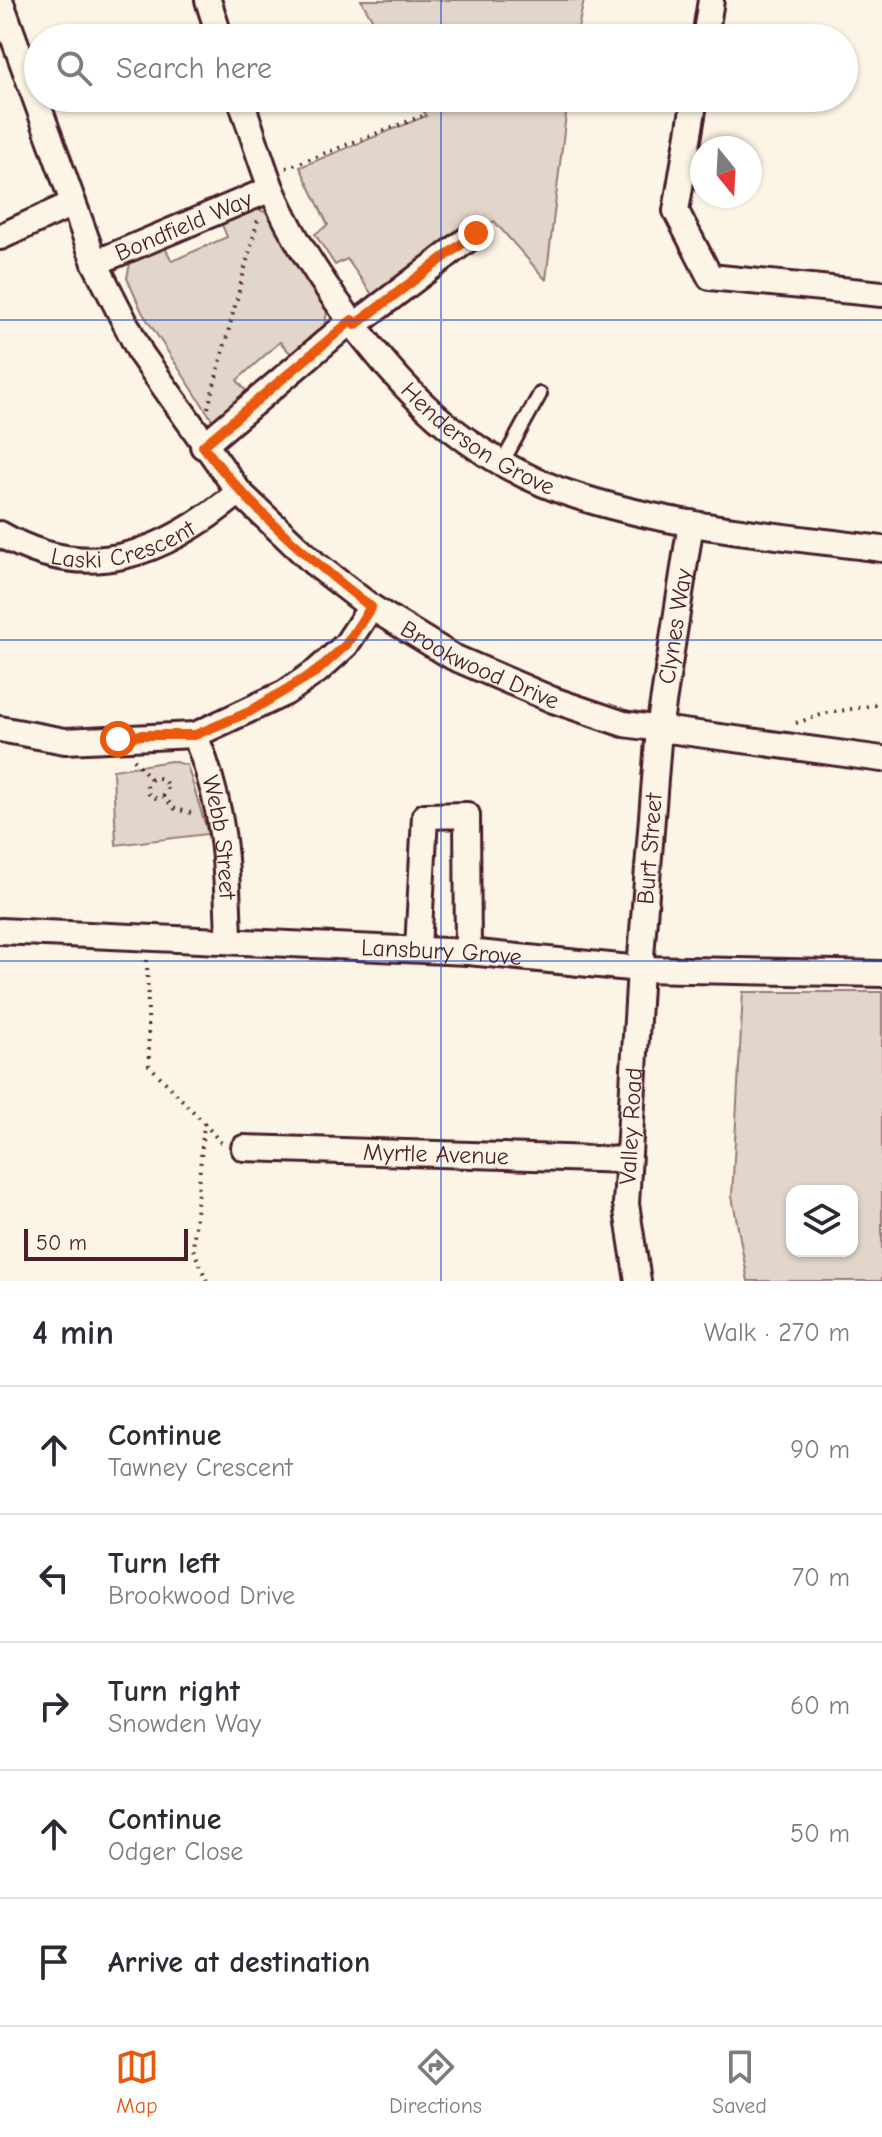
<!DOCTYPE html>
<html lang="en">
<head>
<meta charset="utf-8">
<style>
  body { margin:0; font-family:"Comic Neue",sans-serif; background:#f7f7f7; color:#2b2b33 }
  .controls { position:absolute; right:24px; bottom:24px; display:grid; overflow:hidden; border-radius:16px; box-shadow:0 2px 6px #0004 }
  .controls button { width:72px; height:72px; display:grid; place-items:center; padding:0; border:0; border-bottom:2px solid #e1e1e2; background:#fff; color:#2b2b33; font:40px sans-serif }
  .compass { position:absolute; left:690px; top:136px; width:72px; height:72px; border-radius:50%; background:#fff; box-shadow:0 2px 6px #0004; rotate:162deg }
  .scale { position:absolute; left:24px; bottom:20px; width:164px; box-sizing:border-box; padding-left:8px; border:4px solid #4a1f2b; border-top:0; font-size:22px; line-height:28px; white-space:nowrap; color:#4a1f2b; -webkit-text-stroke:6px #fcf5e5; paint-order:stroke }
  .stop { position:absolute; width:24px; height:24px; margin:-18px; border:6px solid #ea580c; border-radius:50%; background:#fff }
  .stop.end { background:#ea580c; border-color:#fff; box-shadow:0 2px 8px #0008 }
  .list { margin:0; padding:0; list-style:none }
  h2 { display:flex; justify-content:space-between; align-items:center; height:104px; margin:0; padding:0 32px; font-size:34px }
  h2 small { font-size:26px; font-weight:400; color:#7c7c81 }
  .list li { display:grid; grid-template-columns:52px 1fr auto; gap:24px; align-items:center; box-sizing:border-box; height:128px; padding:0 32px; border-top:2px solid #e1e1e2 }
  .list b { display:block; font-size:30px; white-space:nowrap }
  .list p { margin:0; font-size:26px; white-space:nowrap; color:#7c7c81 }
  .list em { font-size:26px; font-style:normal; color:#7c7c81 }
  .icon { flex:none; width:44px; height:44px; fill:none; stroke:currentColor; stroke-width:2; stroke-linecap:round; stroke-linejoin:round }
  .map { position:relative; flex:none; width:882px; height:1281px; overflow:hidden }
  .search { position:absolute; background:#fff; box-shadow:0 2px 6px #0004; left:24px; right:24px; top:24px; height:88px; display:flex; align-items:center; gap:20px; box-sizing:border-box; padding:0 28px; border-radius:44px; color:#7c7c81; font-size:30px }
  .sheet { height:744px; background:#fff }
  nav { display:flex; justify-content:space-around; align-items:center; box-sizing:border-box; height:112px; border-top:2px solid #e1e1e2; background:#fff; font-size:22px; color:#7c7c81 }
  nav a { display:grid; justify-items:center; gap:4px }
  nav .on { color:#ea580c }
  .map>svg:first-child { display:block }
  .green { fill:#e2d5ca; stroke:#967a7a; stroke-width:2; fill-rule:evenodd }
  .lines { fill:none; stroke-linecap:round; stroke-linejoin:round }
  .service-casing { stroke:#4a1f2b; stroke-width:18 }
  .minor-casing { stroke:#4a1f2b; stroke-width:30 }
  .path { stroke:#4a1f2b; stroke-width:4; stroke-dasharray:2 6; stroke-linecap:butt }
  .service { stroke:#fcf5e5; stroke-width:12 }
  .minor { stroke:#fcf5e5; stroke-width:24 }
  .route { stroke:#ea580c; stroke-width:10 }
  .grid { fill:none; stroke:#1d4ed8; stroke-width:2; stroke-opacity:0.55 }
  .labels { text-anchor:middle; stroke-width:8; stroke-linejoin:round; paint-order:stroke }
  .street-label { font-size:24px; fill:#4a1f2b; stroke:#fcf5e5 }
</style>
</head>
<body>
<div class="map">
<svg width="882" height="1281" viewBox="0 0 882 1281">
  <rect width="100%" height="100%" fill="#fcf5e5"/>
  <filter id="ink" filterUnits="userSpaceOnUse"><feTurbulence type="fractalNoise" baseFrequency=".0125" numOctaves="2"/><feDisplacementMap in="SourceGraphic" scale="16" xChannelSelector="R" yChannelSelector="G"/><feConvolveMatrix kernelMatrix="1 2 1 2 8 2 1 2 1" color-interpolation-filters="sRGB"/></filter>
  <g filter="url(#ink)">
    <!-- green -->
    <g class="green">
      <polygon points="361,0 584,0 576,38 383,38"/>
      <polygon points="417,98 568,98 546,280 494,221 378,303 347,259 335,265 315,234 328,225 300,167 426,116"/>
      <path d="M250,205L267,213L327,310C325,337 314,341 295,358L280,342L237,380L251,397L213,421L142,312L127,278L131,259L162,242L172,261L227,237L219,217Z"/>
      <polygon points="171,761 187,765 208,834 116,845 113,770"/>
      <path d="M743,992H882V1281H748L732,1196ZM792,1191H852V1251H792Z"/>
    </g>
    <g class="lines">
      <!-- service casing -->
      <g class="service-casing">
        <polyline id="service" points="502,463 540,394"/>
      </g>
      <!-- minor casing -->
      <g class="minor-casing">
        <g id="minor">
          <path id="s1" d="M0,0L95,263L141,354L239,492L314,563L371,607L453,657L553,700L624,724L882,759"/>
          <polyline points="208,0 220,38"/>
          <polyline points="705,38 711,0"/>
          <path id="s2" d="M240,98C251,128 260,160 272,190C303,264 386,377 449,427C488,458 535,484 583,498C679,528 782,536 882,549"/>
          <polyline points="695,98 676,211 710,277 882,294"/>
          <polyline points="0,237 72,204"/>
          <path id="s3" d="M95,263L271,189"/>
          <polyline points="355,325 476,233"/>
          <polyline points="203,446 352,320"/>
          <path id="s4" d="M0,534C89,586 166,553 239,492"/>
          <polyline points="0,729 65,741 195,735 285,693 317,671 346,645 371,607"/>
          <path id="s5" d="M195,735C225,809 227,862 229,941"/>
          <path id="s6" d="M0,931L468,952L640,969L882,974"/>
          <polyline points="418,949 425,816 467,815 468,952"/>
          <path id="s7" d="M244,1148L628,1160"/>
          <path id="s8" d="M638,1281L626,1204L640,969L659,729L691,523"/>
        </g>
      </g>
      <!-- path -->
      <g class="path">
        <polyline points="286,168 422,116"/>
        <polyline points="208,408 258,219"/>
        <polyline points="796,723 827,713 882,704"/>
        <polyline points="134,759 151,779"/>
        <circle cx="157" cy="788" r="10"/>
        <polyline points="163,796 175,809 196,814"/>
        <polyline points="147,960 149,1065 204,1123 193,1249 207,1281"/>
        <polyline points="204,1123 222,1144"/>
      </g>
      <!-- service -->
      <use href="#service" class="service"/>
      <!-- minor -->
      <use href="#minor" class="minor"/>
    </g>
  </g>
  <g class="lines" filter="url(#ink)">
    <!-- route -->
    <path class="route" d="M118,739L141,735H195L249,712L317,671L346,645L371,607C308,558 252,510 203,446L352,320L355,325L476,233"/>
  </g>
  <!-- grid -->
  <path class="grid" d="M441,0V38M441,98V1281M0,320H882M0,640H882M0,961H882"/>
  <g class="labels">
    <!-- street labels -->
    <g class="street-label">
      <text dy="8" stroke="none"><textPath href="#s3" startOffset="96">Bondfield Way</textPath></text>
      <text dy="8" stroke="none"><textPath href="#s2" startOffset="426">Henderson Grove</textPath></text>
      <text dy="8" stroke="none"><textPath href="#s4" startOffset="130">Laski Crescent</textPath></text>
      <text dy="8" stroke="none"><textPath href="#s8" startOffset="658">Clynes Way</textPath></text>
      <text dy="8" stroke="none"><textPath href="#s1" startOffset="850">Brookwood Drive</textPath></text>
      <text dy="8" stroke="none"><textPath href="#s5" startOffset="106">Webb Street</textPath></text>
      <text dy="8" stroke="none"><textPath href="#s8" startOffset="434">Burt Street</textPath></text>
      <text dy="8" stroke="none"><textPath href="#s6" startOffset="442">Lansbury Grove</textPath></text>
      <text dy="8" stroke="none"><textPath href="#s8" startOffset="156">Valley Road</textPath></text>
      <text dy="8" stroke="none"><textPath href="#s7" startOffset="192">Myrtle Avenue</textPath></text>
    </g>
  </g>
</svg>
<div class="controls">
<button><svg class="icon" aria-label="layers" viewBox="0 0 24 24"><path d="M12 4l9 5-9 5-9-5zM3 14l9 5 9-5"/></svg></button>
</div>
<svg class="compass" viewBox="-18 -18 36 36"><path d="M0-13l5 13h-10z" fill="#e53935"/><path d="M0 13l5-13h-10z" fill="#7c7c81"/></svg>
<div class="scale">50 m</div>
<div class="stop" style="left:118px;top:739px"></div>
<div class="stop end" style="left:476px;top:233px"></div>
<div class="search"><svg class="icon" aria-label="search" viewBox="0 0 24 24"><circle cx="10" cy="10" r="6"/><path d="M15 15l6 6"/></svg>Search here</div>
</div>
<section class="sheet">
<h2>4 min<small>Walk · 270 m</small></h2>
<ul class="list">
<li><svg class="icon" aria-label="ahead" viewBox="0 0 24 24"><path d="M12 20V5M6 11l6-6 6 6"/></svg><div><b>Continue</b><p>Tawney Crescent</p></div><em>90 m</em></li>
<li><svg class="icon" aria-label="left" viewBox="0 0 24 24"><path d="M17 20v-9H6M10 6l-5 5 5 5"/></svg><div><b>Turn left</b><p>Brookwood Drive</p></div><em>70 m</em></li>
<li><svg class="icon" aria-label="right" viewBox="0 0 24 24"><path d="M7 20v-9h11M14 6l5 5-5 5"/></svg><div><b>Turn right</b><p>Snowden Way</p></div><em>60 m</em></li>
<li><svg class="icon" aria-label="ahead" viewBox="0 0 24 24"><path d="M12 20V5M6 11l6-6 6 6"/></svg><div><b>Continue</b><p>Odger Close</p></div><em>50 m</em></li>
<li><svg class="icon" aria-label="arrive" viewBox="0 0 24 24"><path d="M6 21V4h12l-3 4 3 4H6"/></svg><div><b>Arrive at destination</b></div></li>
</ul>
</section>
<nav>
<a class="on"><svg class="icon" aria-label="map" viewBox="0 0 24 24"><path d="M3 6l6-2 6 2 6-2v14l-6 2-6-2-6 2zM9 4v14M15 6v14"/></svg>Map</a>
<a><svg class="icon" aria-label="directions" viewBox="0 0 24 24"><path d="M12 3l9 9-9 9-9-9zM9 14v-3h6M13 9l2 2-2 2"/></svg>Directions</a>
<a><svg class="icon" aria-label="saved" viewBox="0 0 24 24"><path d="M7 4h10v16l-5-4-5 4z"/></svg>Saved</a>
</nav>
</body>
</html>
